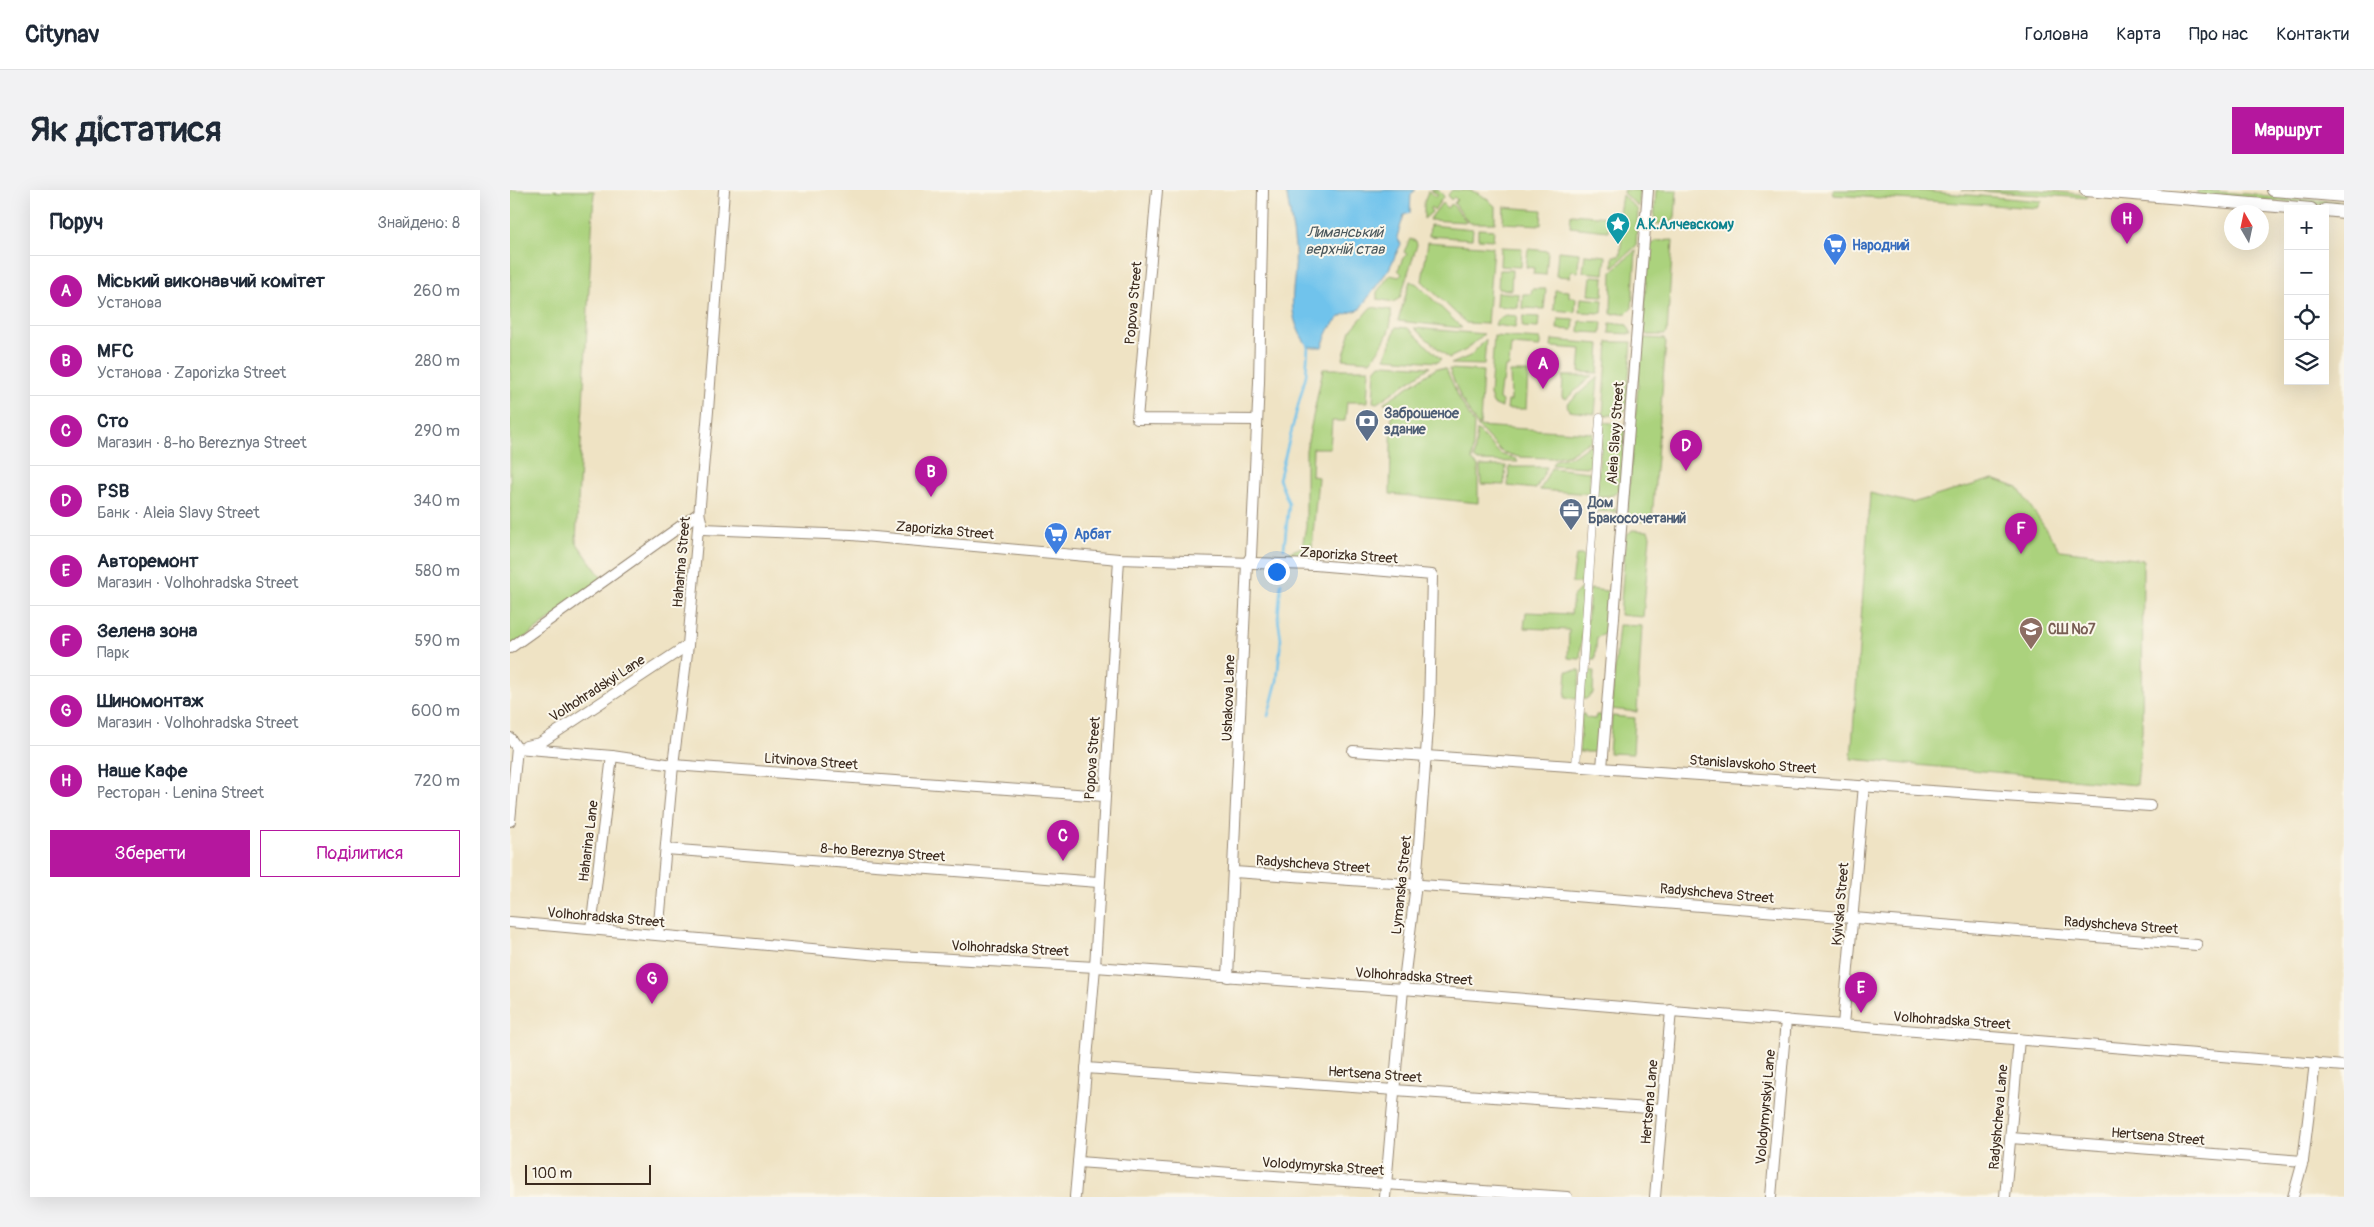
<!DOCTYPE html>
<html lang="uk">
<head>
<meta charset="utf-8">
<style>
  body { margin:0; font-family:Pangolin,sans-serif; background:#f2f2f3; color:#1f2937 }
  .controls { position:absolute; right:15px; top:15px; display:grid; overflow:hidden; border-radius:0px; box-shadow:0 5px 20px #0002 }
  .controls button { width:45px; height:45px; display:grid; place-items:center; padding:0; border:0; border-bottom:1px solid #e0e1e3; background:#fff; color:#1f2937; font:25px sans-serif }
  .compass { position:absolute; left:1714px; top:15px; width:45px; height:45px; border-radius:50%; background:#fff; box-shadow:0 5px 20px #0002; rotate:351deg }
  .scale { position:absolute; left:15px; bottom:12px; width:126px; box-sizing:border-box; padding-left:5px; border:2px solid #3b2a1e; border-top:0; font-size:14px; line-height:18px; white-space:nowrap; color:#3b2a1e; -webkit-text-stroke:4px #fbf7ec; paint-order:stroke }
  .you { position:absolute; left:766px; top:381px; width:18px; height:18px; margin:-12px; border:4px solid #fff; border-radius:50%; background:#1a73e8; box-shadow:0 0 0 8px #1a73e833 }
  .badge { display:grid; place-items:center; width:32px; height:32px; border-radius:50%; background:#b5179e; color:#fff; font-size:16px; font-weight:700 }
  .pin { position:absolute; translate:-50% -41px; filter:drop-shadow(0 1px 2px #0008) }
  .pin::after { content:''; position:absolute; top:26px; width:18px; height:15px; background:inherit; clip-path:polygon(0 0,100% 0,50% 100%) }
  .list { margin:0; padding:0; list-style:none }
  h2 { display:flex; justify-content:space-between; align-items:center; height:65px; margin:0; padding:0 20px; font-size:21px }
  h2 small { font-size:16px; font-weight:400; color:#747a83 }
  .list li { display:grid; grid-template-columns:32px 1fr auto; gap:15px; align-items:center; box-sizing:border-box; height:70px; padding:0 20px; border-top:1px solid #e0e1e3 }
  .list b { display:block; font-size:19px; white-space:nowrap }
  .list p { margin:0; font-size:16px; white-space:nowrap; color:#747a83 }
  .list em { font-size:16px; font-style:normal; color:#747a83 }
  .actions { display:flex; gap:10px; padding:15px 20px }
  .actions a { flex:1; padding:11px 0; border:1px solid #b5179e; border-radius:0px; text-align:center; font-size:18px; color:#b5179e }
  .actions .main { background:#b5179e; color:#fff }
  .icon { flex:none; width:28px; height:28px; fill:none; stroke:currentColor; stroke-width:2; stroke-linecap:round; stroke-linejoin:round }
  .map { position:relative; flex:none; width:1834px; height:1007px; overflow:hidden; border-radius:0px }
  header { display:flex; align-items:center; gap:30px; box-sizing:border-box; height:70px; padding:0 25px; background:#fff; border-bottom:1px solid #e0e1e3 }
  header strong { font-size:24px }
  nav { display:flex; gap:28px; margin-inline-start:auto; font-size:18px }
  .intro { display:flex; align-items:center; justify-content:space-between; box-sizing:border-box; height:120px; padding:0 30px }
  h1 { margin:0; font-size:35px }
  .button { padding:12px 22px; border-radius:0px; background:#b5179e; color:#fff; font-size:18px; font-weight:700 }
  main { display:flex; gap:30px; padding:0 30px }
  aside { flex:1; background:#fff; border-radius:0px; box-shadow:0 5px 20px #0002 }
  .map>svg:first-child { display:block }
  .green { fill:#abd27d; stroke:#737e4e }
  .water { fill:#6fc3ec; stroke:#557685 }
  .lines { fill:none; stroke-linecap:round; stroke-linejoin:round }
  .stream { stroke:#6fc3ec; stroke-width:2.5 }
  .pedestrian-casing { stroke:#958671; stroke-width:9 }
  .minor-casing { stroke:#958671; stroke-width:12 }
  .tertiary-casing { stroke:#958671; stroke-width:14 }
  .pedestrian { stroke:#fff; stroke-width:8 }
  .minor { stroke:#fff; stroke-width:10 }
  .tertiary { stroke:#fff; stroke-width:12 }
  .labels { text-anchor:middle; stroke-width:4; stroke-linejoin:round; paint-order:stroke }
  .culture-label { font-size:14px; font-weight:bold; fill:#0d838f; stroke:#fbf7ec; text-anchor:start }
  .shop-label { font-size:14px; font-weight:bold; fill:#366cbe; stroke:#fbf7ec; text-anchor:start }
  .street-label { font-size:14px; fill:#3b2a1e; stroke:#fbf7ec }
  .service-label { font-size:14px; font-weight:bold; fill:#4e5e75; stroke:#fbf7ec; text-anchor:start }
  .education-label { font-size:14px; font-weight:bold; fill:#785e54; stroke:#fbf7ec; text-anchor:start }
  .water-label { font-size:15px; font-style:italic; fill:#4b585c; stroke:#fbf7ec }
</style>
</head>
<body>
<header>
<strong>Citynav</strong>
<nav><a>Головна</a><a>Карта</a><a>Про нас</a><a>Контакти</a></nav>
</header>
<div class="intro"><h1>Як дістатися</h1><a class="button">Маршрут</a></div>
<main>
<aside>
<h2>Поруч<small>Знайдено: 8</small></h2>
<ul class="list">
<li><span class="badge">A</span><div><b>Міський виконавчий комітет</b><p>Установа</p></div><em>260 m</em></li>
<li><span class="badge">B</span><div><b>MFC</b><p>Установа · Zaporizka Street</p></div><em>280 m</em></li>
<li><span class="badge">C</span><div><b>Сто</b><p>Магазин · 8-ho Bereznya Street</p></div><em>290 m</em></li>
<li><span class="badge">D</span><div><b>PSB</b><p>Банк · Aleia Slavy Street</p></div><em>340 m</em></li>
<li><span class="badge">E</span><div><b>Авторемонт</b><p>Магазин · Volhohradska Street</p></div><em>580 m</em></li>
<li><span class="badge">F</span><div><b>Зелена зона</b><p>Парк</p></div><em>590 m</em></li>
<li><span class="badge">G</span><div><b>Шиномонтаж</b><p>Магазин · Volhohradska Street</p></div><em>600 m</em></li>
<li><span class="badge">H</span><div><b>Наше Кафе</b><p>Ресторан · Lenina Street</p></div><em>720 m</em></li>
</ul>
<div class="actions"><a class="main">Зберегти</a><a>Поділитися</a></div>
</aside>
<div class="map">
<svg width="1834" height="1007" viewBox="0 0 1834 1007">
  <rect width="100%" height="100%" fill="#fbf7ec"/>
  <filter id="ink" filterUnits="userSpaceOnUse"><feTurbulence type="fractalNoise" baseFrequency=".02" numOctaves="2"/><feDisplacementMap in="SourceGraphic" scale="10" xChannelSelector="R" yChannelSelector="G"/><feConvolveMatrix kernelMatrix="1 2 1 2 8 2 1 2 1" color-interpolation-filters="sRGB"/></filter>
  <filter id="wash" filterUnits="userSpaceOnUse"><feTurbulence type="fractalNoise" baseFrequency=".0096" numOctaves="4" result="noise"/><feDisplacementMap in="SourceGraphic" scale="20" xChannelSelector="R" yChannelSelector="G"/><feGaussianBlur stdDeviation="1.12" result="paint"/><feColorMatrix in="noise" values="0 0 0 0 0 0 0 0 0 0 0 0 0 0 0 0 0 1.4 0 .05"/><feComposite in="paint" operator="in"/></filter>
  <g filter="url(#wash)">
    <rect width="100%" height="100%" fill="#efe3c4"/>
    <!-- green -->
    <g class="green">
      <polygon points="0,0 84,1 66,352 94,391 0,458"/>
      <polygon points="920,0 928,0 934,6 924,20 921,17 920,19 922,22 914,29 914,13 918,1 926,7 928,5"/>
      <path d="M942,0C965,0 968,1 985,16V33H959L944,13L947,10L944,7L941,10L938,5Z"/>
      <polygon points="1114,0 1130,0 1129,17 1113,3"/>
      <polygon points="1146,0 1167,0 1165,27 1159,35 1144,33"/>
      <polygon points="1323,0 1398,0 1532,11 1528,18 1324,5"/>
      <polygon points="1452,0 1529,0 1578,5 1577,8"/>
      <polygon points="1687,0 1831,12 1831,16 1687,5"/>
      <polygon points="1112,5 1128,20 1126,56 1103,77 1103,66 1110,66 1112,44 1106,42"/>
      <polygon points="932,13 937,18 942,14 957,32 919,30"/>
      <polygon points="994,17 1032,20 1031,35 993,33"/>
      <polygon points="1061,24 1099,27 1098,41 1060,37"/>
      <polygon points="920,35 963,39 962,49 919,46"/>
      <polygon points="968,39 984,40 983,50 968,49"/>
      <polygon points="900,49 906,51 907,55 890,108 883,112 867,109 867,102 880,85 889,87 892,84 888,80 893,68 897,64 894,62"/>
      <polygon points="1163,50 1157,143 1154,145 1137,145 1132,139 1139,57 1146,51"/>
      <polygon points="918,52 983,57 977,134 956,133 912,91"/>
      <polygon points="991,57 1012,58 1011,77 990,76"/>
      <polygon points="1018,59 1038,61 1036,85 1023,84 1024,78 1016,77"/>
      <polygon points="1126,60 1122,118 1117,123 1101,124 1102,81"/>
      <polygon points="1048,61 1069,63 1068,82 1061,81 1060,87 1046,86"/>
      <polygon points="1075,64 1096,66 1094,84 1073,82"/>
      <polygon points="989,80 1002,80 1001,100 988,99"/>
      <polygon points="1081,86 1094,87 1093,106 1079,105"/>
      <polygon points="900,91 907,94 952,138 888,131"/>
      <polygon points="1022,99 1036,99 1034,119 1012,118 1013,104 1021,104"/>
      <polygon points="1045,100 1059,101 1059,107 1066,108 1065,122 1044,120"/>
      <polygon points="987,102 1009,104 1008,118 986,116"/>
      <polygon points="1071,108 1093,110 1092,123 1070,122"/>
      <path d="M861,117L881,120C884,139 871,158 860,171L833,169L841,140Z"/>
      <polygon points="995,125 1007,126 1005,138 985,135 987,130"/>
      <polygon points="1013,126 1029,127 1028,138 1012,137"/>
      <polygon points="1048,129 1064,130 1063,140 1047,139"/>
      <polygon points="1070,131 1092,132 1091,143 1069,142"/>
      <polygon points="1100,133 1117,135 1122,144 1099,143"/>
      <polygon points="886,137 898,138 931,169 928,172 875,168"/>
      <polygon points="904,138 974,144 956,160 939,168"/>
      <polygon points="984,146 1030,149 1030,157 1001,155 999,176 995,177 993,193 991,193 989,209 992,211 992,218 983,214 980,205"/>
      <polygon points="1135,148 1154,149 1156,152 1142,330 1139,332 1123,331 1117,322 1132,150"/>
      <polygon points="976,149 974,175 941,174 960,166"/>
      <polygon points="1042,150 1090,154 1088,183 1069,182 1071,159 1041,157"/>
      <polygon points="1098,152 1122,152 1116,219 1110,225 1093,225"/>
      <polygon points="870,174 874,174 920,177 867,213 863,212 865,180"/>
      <polygon points="927,178 936,179 950,210 964,234 962,271 968,276 968,313 880,304 882,213 873,213"/>
      <polygon points="813,179 859,179 857,212 837,212 835,231 822,231 820,258 803,258 802,286 808,287 801,369 771,369 775,364 792,357 796,336 796,260"/>
      <polygon points="939,179 973,181 970,235 966,234 951,208"/>
      <polygon points="1000,182 1018,182 1016,219 997,219 998,211 1001,211"/>
      <polygon points="1053,186 1082,186 1056,209 1052,207"/>
      <polygon points="1088,187 1085,224 1059,221 1057,214"/>
      <path d="M1093,232L1109,234L1115,241L1110,298C1104,308 1097,306 1086,306Z"/>
      <polygon points="967,236 1083,243 1082,250 1058,265 1041,268 1009,267 992,262"/>
      <polygon points="967,240 990,264 1006,269 1008,272 968,271 964,268"/>
      <polygon points="1082,253 1081,275 1078,277 1042,275 1045,270 1064,266"/>
      <polygon points="970,276 996,276 994,295 971,294"/>
      <polygon points="999,277 1037,277 1026,299 998,296"/>
      <polygon points="1041,278 1080,282 1080,304 1030,300"/>
      <polygon points="1483,289 1508,298 1550,360 1633,370 1632,541 1627,595 1341,569 1360,303 1402,313"/>
      <polygon points="1086,313 1102,315 1107,322 1086,321"/>
      <polygon points="1122,340 1138,341 1140,346 1133,427 1110,425 1116,347"/>
      <polygon points="1066,365 1074,365 1072,393 1062,393"/>
      <polygon points="1076,398 1070,469 1058,468 1059,440 1014,438 1016,422 1061,424 1063,406 1070,399"/>
      <polygon points="1080,399 1097,401 1101,410 1098,443 1087,447 1085,469 1074,469"/>
      <polygon points="1109,435 1132,436 1127,522 1101,519"/>
      <polygon points="1070,480 1068,509 1055,508 1057,481"/>
      <polygon points="1074,480 1084,481 1083,503 1076,509 1073,509"/>
      <polygon points="1072,524 1074,524 1076,528 1085,529 1086,525 1091,525 1093,529 1089,562 1069,562"/>
      <polygon points="1102,526 1125,528 1123,564 1099,563"/>
    </g>
    <!-- water -->
    <path class="water" d="M776,0H906L901,4L900,23L894,25L887,47L891,54L879,79L849,120C825,125 820,135 812,157H798C771,119 788,98 785,57C783,38 779,19 776,0Z"/>
    <g class="lines">
      <!-- stream -->
      <g class="stream">
        <polyline points="774,358 779,314 769,289 796,185 798,157"/>
        <polyline points="758,526 767,491 771,449 768,428 771,393"/>
      </g>
    </g>
  </g>
  <g filter="url(#ink)">
    <g class="lines">
      <!-- pedestrian casing -->
      <g class="pedestrian-casing">
        <polyline id="pedestrian" points="1066,576 1090,228"/>
      </g>
      <!-- minor casing -->
      <g class="minor-casing">
        <g id="minor">
          <polyline points="647,0 627,229 746,230"/>
          <polyline points="0,458 189,323 193,339 342,345 609,369 805,375 922,385 919,524 906,694 893,799 875,1007"/>
          <polyline points="0,548 7,558 0,631"/>
          <polyline points="16,556 30,553 178,455"/>
          <polyline points="7,558 102,566 163,575 594,606"/>
          <polyline points="843,561 1640,616"/>
          <polyline points="1092,578 1138,0"/>
          <polyline points="156,659 588,692"/>
          <polyline points="724,682 1026,703 1687,755"/>
          <polyline points="0,732 370,765 585,777 893,799 1834,876"/>
          <polyline points="81,739 102,566"/>
          <polyline points="148,745 163,575 178,455 198,221 214,0"/>
          <polyline points="718,787 737,373 741,366 749,192 753,0"/>
          <polyline points="1333,835 1354,595"/>
          <polyline points="576,878 1152,919"/>
          <polyline points="1501,948 1793,971"/>
          <polyline points="568,972 1057,1007"/>
          <polyline points="565,1007 585,777 609,369"/>
          <polyline points="1145,1007 1161,820"/>
          <polyline points="1261,1007 1276,830"/>
          <polyline points="1495,1007 1509,849"/>
          <polyline points="1783,1007 1793,971 1805,873"/>
        </g>
      </g>
      <!-- tertiary casing -->
      <g class="tertiary-casing">
        <g id="tertiary">
          <polyline points="1576,0 1801,19"/>
          <polyline points="1763,0 1834,6"/>
          <polyline points="1815,20 1834,22"/>
        </g>
      </g>
      <!-- pedestrian -->
      <use href="#pedestrian" class="pedestrian"/>
      <!-- minor -->
      <use href="#minor" class="minor"/>
      <!-- tertiary -->
      <use href="#tertiary" class="tertiary"/>
    </g>
  </g>
  <!-- icons -->
  <defs>
    <g id="sight-pin" transform="scale(1.25)"><path d="M0 17L-7.5 6A9.5 9.5 0 1 1 7.5 6Z" fill="#0f9aa8" stroke="#fbf7ec"/><path d="M0-6L1.8-2.2L6-1.7L2.9 1.2L3.7 5.4L0 3.3L-3.7 5.4L-2.9 1.2L-6-1.7L-1.8-2.2Z" fill="#fff"/></g>
    <g id="supermarket-pin" transform="scale(1.25)"><path d="M0 17L-7.5 6A9.5 9.5 0 1 1 7.5 6Z" fill="#3f7fe0" stroke="#fbf7ec"/><path d="M-6-5.5h2.5l.6 2H6L4.5 2H-2.5L-4.4-4H-6ZM-1.5 3.2a1.3 1.3 0 1 0 .1 0ZM3 3.2a1.3 1.3 0 1 0 .1 0Z" fill="#fff"/></g>
    <g id="bank-pin" transform="scale(1.25)"><path d="M0 17L-7.5 6A9.5 9.5 0 1 1 7.5 6Z" fill="#5c6f8a" stroke="#fbf7ec"/><path d="M-6-4H6V4H-6ZM0-2.3a2.3 2.3 0 1 0 0 4.6a2.3 2.3 0 1 0 0-4.6Z" fill="#fff"/></g>
    <g id="office-pin" transform="scale(1.25)"><path d="M0 17L-7.5 6A9.5 9.5 0 1 1 7.5 6Z" fill="#5c6f8a" stroke="#fbf7ec"/><path d="M-6-3h4V-5.5h4V-3h4V5H-6ZM-1-4.5V-3h2v-1.5ZM-6 0V1H6V0Z" fill="#fff"/></g>
    <g id="school-pin" transform="scale(1.25)"><path d="M0 17L-7.5 6A9.5 9.5 0 1 1 7.5 6Z" fill="#8d6e63" stroke="#fbf7ec"/><path d="M0-5L7-2L0 1L-7-2ZM-4 1L0 2.5L4 1V4Q0 6-4 4Z" fill="#fff"/></g>
  </defs>
  <g fill-rule="evenodd">
    <use href="#sight-pin" x="1108" y="34"/>
    <use href="#supermarket-pin" x="1325" y="55"/>
    <use href="#bank-pin" x="857" y="231"/>
    <use href="#office-pin" x="1061" y="320"/>
    <use href="#supermarket-pin" x="546" y="344"/>
    <use href="#school-pin" x="1521" y="439"/>
  </g>
  <g class="labels">
    <!-- culture labels -->
    <g class="culture-label">
      <text x="1126" y="39">А.К.Алчевскому</text>
    </g>
    <!-- shop labels -->
    <g class="shop-label">
      <text x="1342" y="60">Народний</text>
      <text x="564" y="349">Арбат</text>
    </g>
    <!-- street labels -->
    <g class="street-label">
      <text transform="translate(623 113) rotate(-85)" y="5">Popova Street</text>
      <text transform="translate(1105 243) rotate(-86)" y="5">Aleia Slavy Street</text>
      <text transform="translate(435 340) rotate(5)" y="5">Zaporizka Street</text>
      <text transform="translate(839 365) rotate(4)" y="5">Zaporizka Street</text>
      <text transform="translate(171 372) rotate(-85)" y="5">Haharina Street</text>
      <text transform="translate(87 498) rotate(-33)" y="5">Volhohradskyi Lane</text>
      <text transform="translate(718 508) rotate(-88)" y="5">Ushakova Lane</text>
      <text transform="translate(582 568) rotate(-86)" y="5">Popova Street</text>
      <text transform="translate(301 571) rotate(4)" y="5">Litvinova Street</text>
      <text transform="translate(1243 574) rotate(4)" y="5">Stanislavskoho Street</text>
      <text transform="translate(78 651) rotate(-83)" y="5">Haharina Lane</text>
      <text transform="translate(373 662) rotate(4)" y="5">8-ho Bereznya Street</text>
      <text transform="translate(803 674) rotate(4)" y="5">Radyshcheva Street</text>
      <text transform="translate(891 695) rotate(-84)" y="5">Lymanska Street</text>
      <text transform="translate(1207 703) rotate(5)" y="5">Radyshcheva Street</text>
      <text transform="translate(1330 714) rotate(-85)" y="5">Kyivska Street</text>
      <text transform="translate(96 727) rotate(5)" y="5">Volhohradska Street</text>
      <text transform="translate(1611 735) rotate(4)" y="5">Radyshcheva Street</text>
      <text transform="translate(500 758) rotate(3)" y="5">Volhohradska Street</text>
      <text transform="translate(904 786) rotate(4)" y="5">Volhohradska Street</text>
      <text transform="translate(1442 830) rotate(4)" y="5">Volhohradska Street</text>
      <text transform="translate(865 884) rotate(4)" y="5">Hertsena Street</text>
      <text transform="translate(1139 912) rotate(-85)" y="5">Hertsena Lane</text>
      <text transform="translate(1255 917) rotate(-85)" y="5">Volodymyrskyi Lane</text>
      <text transform="translate(1488 927) rotate(-85)" y="5">Radyshcheva Lane</text>
      <text transform="translate(1648 946) rotate(5)" y="5">Hertsena Street</text>
      <text transform="translate(813 976) rotate(4)" y="5">Volodymyrska Street</text>
    </g>
    <!-- service labels -->
    <g class="service-label">
      <text x="874" y="228">Заброшеное<tspan x="874" dy="16">здание</tspan></text>
      <text x="1078" y="317">Дом<tspan x="1078" dy="16">Бракосочетаний</tspan></text>
    </g>
    <!-- education labels -->
    <g class="education-label">
      <text x="1538" y="444">СШ №7</text>
    </g>
    <!-- water labels -->
    <g class="water-label">
      <text x="835" y="47">Лиманський<tspan x="835" dy="17">верхній став</tspan></text>
    </g>
  </g>
</svg>
<div class="controls">
<button>+</button>
<button>−</button>
<button><svg class="icon" aria-label="locate" viewBox="0 0 24 24"><circle cx="12" cy="12" r="6"/><path d="M12 2v4M12 18v4M2 12h4M18 12h4"/></svg></button>
<button><svg class="icon" aria-label="layers" viewBox="0 0 24 24"><path d="M12 4l9 5-9 5-9-5zM3 14l9 5 9-5"/></svg></button>
</div>
<svg class="compass" viewBox="-18 -18 36 36"><path d="M0-13l5 13h-10z" fill="#e53935"/><path d="M0 13l5-13h-10z" fill="#747a83"/></svg>
<div class="scale">100 m</div>
<div class="you"></div>
<div class="pin badge" style="left:1033px;top:199px">A</div>
<div class="pin badge" style="left:421px;top:307px">B</div>
<div class="pin badge" style="left:553px;top:671px">C</div>
<div class="pin badge" style="left:1176px;top:281px">D</div>
<div class="pin badge" style="left:1351px;top:823px">E</div>
<div class="pin badge" style="left:1511px;top:364px">F</div>
<div class="pin badge" style="left:142px;top:814px">G</div>
<div class="pin badge" style="left:1617px;top:54px">H</div>
</div>
</main>
</body>
</html>
